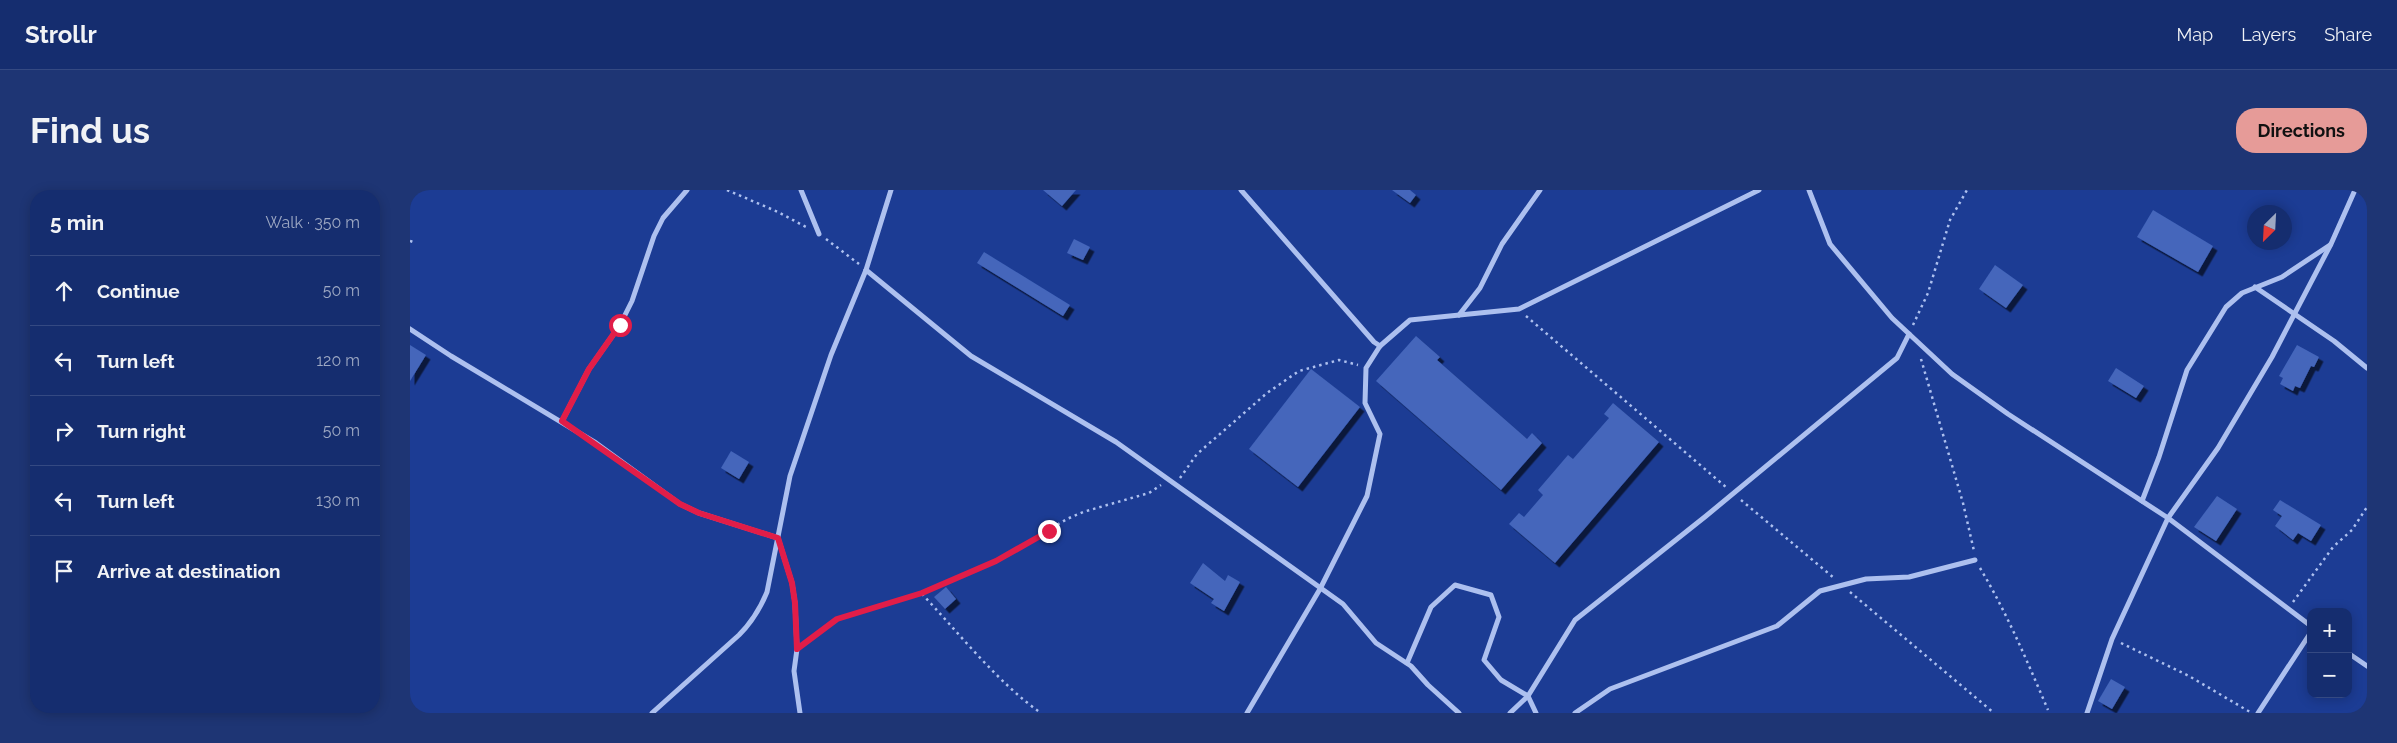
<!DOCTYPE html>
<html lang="en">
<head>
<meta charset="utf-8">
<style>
  body { margin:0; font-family:Raleway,sans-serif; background:#1e3574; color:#f1f3f6 }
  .controls { position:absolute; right:15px; bottom:15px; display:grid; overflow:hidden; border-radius:10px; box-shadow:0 2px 12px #0003 }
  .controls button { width:45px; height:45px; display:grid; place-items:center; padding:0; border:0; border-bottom:1px solid #344982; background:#152d6f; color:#f1f3f6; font:25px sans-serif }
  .compass { position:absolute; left:1837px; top:15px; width:45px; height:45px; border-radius:50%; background:#152d6f; box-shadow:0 2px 12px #0003; rotate:204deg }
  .stop { position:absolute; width:15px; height:15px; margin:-11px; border:4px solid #e11d48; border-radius:50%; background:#fff }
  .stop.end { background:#e11d48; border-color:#fff; box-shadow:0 1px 5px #0008 }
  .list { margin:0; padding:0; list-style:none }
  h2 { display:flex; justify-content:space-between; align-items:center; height:65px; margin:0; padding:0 20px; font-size:21px }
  h2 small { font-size:16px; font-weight:400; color:#9da8c3 }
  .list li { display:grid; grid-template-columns:32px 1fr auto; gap:15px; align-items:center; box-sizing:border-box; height:70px; padding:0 20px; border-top:1px solid #344982 }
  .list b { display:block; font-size:19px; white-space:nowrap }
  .list em { font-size:16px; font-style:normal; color:#9da8c3 }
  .icon { flex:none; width:28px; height:28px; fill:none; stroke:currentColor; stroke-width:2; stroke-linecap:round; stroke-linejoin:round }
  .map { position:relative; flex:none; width:1957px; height:523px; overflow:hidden; border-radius:20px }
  header { display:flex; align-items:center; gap:30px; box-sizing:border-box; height:70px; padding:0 25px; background:#152d6f; border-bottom:1px solid #344982 }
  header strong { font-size:24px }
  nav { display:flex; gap:28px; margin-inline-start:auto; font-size:18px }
  .intro { display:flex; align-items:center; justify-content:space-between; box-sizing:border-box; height:120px; padding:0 30px }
  h1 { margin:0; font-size:35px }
  .button { padding:12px 22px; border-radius:20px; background:#e69b98; color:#111; font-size:18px; font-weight:700 }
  main { display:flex; gap:30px; padding:0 30px }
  aside { flex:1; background:#152d6f; border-radius:20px; box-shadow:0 2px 12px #0003 }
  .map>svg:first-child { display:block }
  .building { fill:#46b; filter:url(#shadow) }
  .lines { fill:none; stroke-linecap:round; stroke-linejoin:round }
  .path { stroke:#adc0ef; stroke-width:2.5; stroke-dasharray:2.5 4; stroke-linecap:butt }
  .street { stroke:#adc0ef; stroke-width:5 }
  .route { stroke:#e11d48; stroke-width:6 }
</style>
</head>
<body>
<header>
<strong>Strollr</strong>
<nav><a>Map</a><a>Layers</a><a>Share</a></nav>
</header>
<div class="intro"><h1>Find us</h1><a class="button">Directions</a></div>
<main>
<aside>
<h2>5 min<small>Walk · 350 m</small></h2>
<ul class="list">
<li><svg class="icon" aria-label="ahead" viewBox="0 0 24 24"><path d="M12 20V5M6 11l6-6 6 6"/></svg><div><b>Continue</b></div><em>50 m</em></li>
<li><svg class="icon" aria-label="left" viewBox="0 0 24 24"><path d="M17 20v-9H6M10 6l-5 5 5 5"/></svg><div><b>Turn left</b></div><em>120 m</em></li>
<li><svg class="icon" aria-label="right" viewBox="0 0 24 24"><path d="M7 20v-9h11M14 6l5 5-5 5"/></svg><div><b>Turn right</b></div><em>50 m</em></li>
<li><svg class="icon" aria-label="left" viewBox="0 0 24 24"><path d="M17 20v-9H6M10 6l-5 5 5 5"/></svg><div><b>Turn left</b></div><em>130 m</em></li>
<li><svg class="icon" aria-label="arrive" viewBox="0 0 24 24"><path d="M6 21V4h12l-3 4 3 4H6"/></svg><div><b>Arrive at destination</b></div></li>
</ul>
</aside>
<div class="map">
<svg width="1957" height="523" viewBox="0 0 1957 523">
  <defs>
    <filter id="shadow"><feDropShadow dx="4.5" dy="4.5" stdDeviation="0" flood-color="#0009"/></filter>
  </defs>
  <rect width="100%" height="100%" fill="#1c3c94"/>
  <!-- building -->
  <g class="building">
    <polygon points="633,0 666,0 652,16"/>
    <polygon points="982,0 1000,0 1006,5 1000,13"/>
    <polygon points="1743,20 1803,56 1788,82 1727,47"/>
    <polygon points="664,49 680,57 673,70 657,63"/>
    <polygon points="574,62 660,115 653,126 567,73"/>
    <polygon points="1585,75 1613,95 1596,118 1569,99"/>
    <polygon points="1006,146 1030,167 1027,170 1117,249 1122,243 1132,253 1091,300 966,191"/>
    <polygon points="0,155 16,165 0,191"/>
    <polygon points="1887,155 1909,167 1904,177 1901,176 1890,198 1885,196 1883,201 1870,194 1873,188 1869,186"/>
    <polygon points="1706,178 1734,196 1726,208 1698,191"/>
    <polygon points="901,179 950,217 888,297 839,259"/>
    <polygon points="1203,213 1249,252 1145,373 1099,334 1109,323 1114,327 1133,305 1128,300 1158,265 1163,269 1199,228 1194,224"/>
    <polygon points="321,261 339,272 329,289 311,278"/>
    <polygon points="1807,306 1827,319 1806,351 1784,337"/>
    <polygon points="1870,310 1911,335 1901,351 1888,343 1883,350 1865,336 1872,326 1863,320"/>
    <polygon points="793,373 815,391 818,385 830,392 814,421 801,413 804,409 780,393"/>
    <polygon points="536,397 546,409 535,419 524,407"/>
    <polygon points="1701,489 1715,497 1702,519 1688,511"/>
  </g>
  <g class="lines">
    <!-- path -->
    <g class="path">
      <polyline points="317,0 368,22 396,37"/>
      <polyline points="416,49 449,74"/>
      <polyline points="0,51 3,52"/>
      <polyline points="1116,126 1317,298"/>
      <polyline points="1503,135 1518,103 1540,30 1557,0"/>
      <polyline points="1511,169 1553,313 1564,361"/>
      <polyline points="770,288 787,264 857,203 889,181 929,170 948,175"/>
      <polyline points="1331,310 1424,388"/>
      <path d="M1570,378C1597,423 1617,471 1638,520"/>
      <polyline points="1440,402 1584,523"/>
      <path d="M512,404C547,441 589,494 631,523"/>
      <polyline points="1883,412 1923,357 1942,340 1957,317"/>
      <polyline points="396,452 427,429 512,403 586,371 657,329 673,322 739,303 751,295"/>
      <polyline points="1711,453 1779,486 1840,522"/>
    </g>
    <!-- street -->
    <g class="street">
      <polyline points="391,0 409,44"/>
      <polyline points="831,0 964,152 970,156"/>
      <polyline points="1399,0 1420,54 1482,128 1542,184 1598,224 1758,328 1901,436"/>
      <polyline points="456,80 561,166 706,252 933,414 966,453 1001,476 1018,495 1049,523"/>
      <polyline points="1845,97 1924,151 1957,178"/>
      <polyline points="1049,125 1070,98 1092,54 1130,0"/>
      <polyline points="0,139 41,166 186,253 270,314 289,323 368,348 382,393 385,413 387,459 384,481 390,523"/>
      <polyline points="152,231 179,179 210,135 222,111 244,46 253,28 277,0"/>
      <polyline points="1732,311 1749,267 1777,180 1816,117 1832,103 1872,87 1920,55"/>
      <polyline points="1938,463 1957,476"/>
      <polyline points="997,473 1021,417 1045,395 1081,405 1089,427 1074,470 1091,490 1118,506 1126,523"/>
      <path d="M242,523L329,445C342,432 350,419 357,402L380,286L421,165L456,80L481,0"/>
      <polyline points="837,523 910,399 957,306 970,244 955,213 956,178 970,156 1000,130 1109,119 1349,0"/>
      <polyline points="1100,523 1118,506 1165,430 1296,326 1487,168 1499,144"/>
      <polyline points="1165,523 1200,499 1367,436 1410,401 1456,389 1499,387 1565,370"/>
      <polyline points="1677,523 1702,449 1758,328 1808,258 1862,167 1921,54 1945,0"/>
      <polyline points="1848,523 1901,442"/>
    </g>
  </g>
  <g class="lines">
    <!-- route -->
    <polyline class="route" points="210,135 179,179 152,231 270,314 289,323 368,348 382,393 385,413 387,459 427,429 512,403 586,371 639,341"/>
  </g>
</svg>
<div class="controls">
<button>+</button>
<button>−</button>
</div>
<svg class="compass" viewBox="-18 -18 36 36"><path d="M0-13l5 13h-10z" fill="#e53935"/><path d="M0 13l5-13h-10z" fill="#9da8c3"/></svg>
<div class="stop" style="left:210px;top:135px"></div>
<div class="stop end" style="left:639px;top:341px"></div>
</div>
</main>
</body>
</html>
